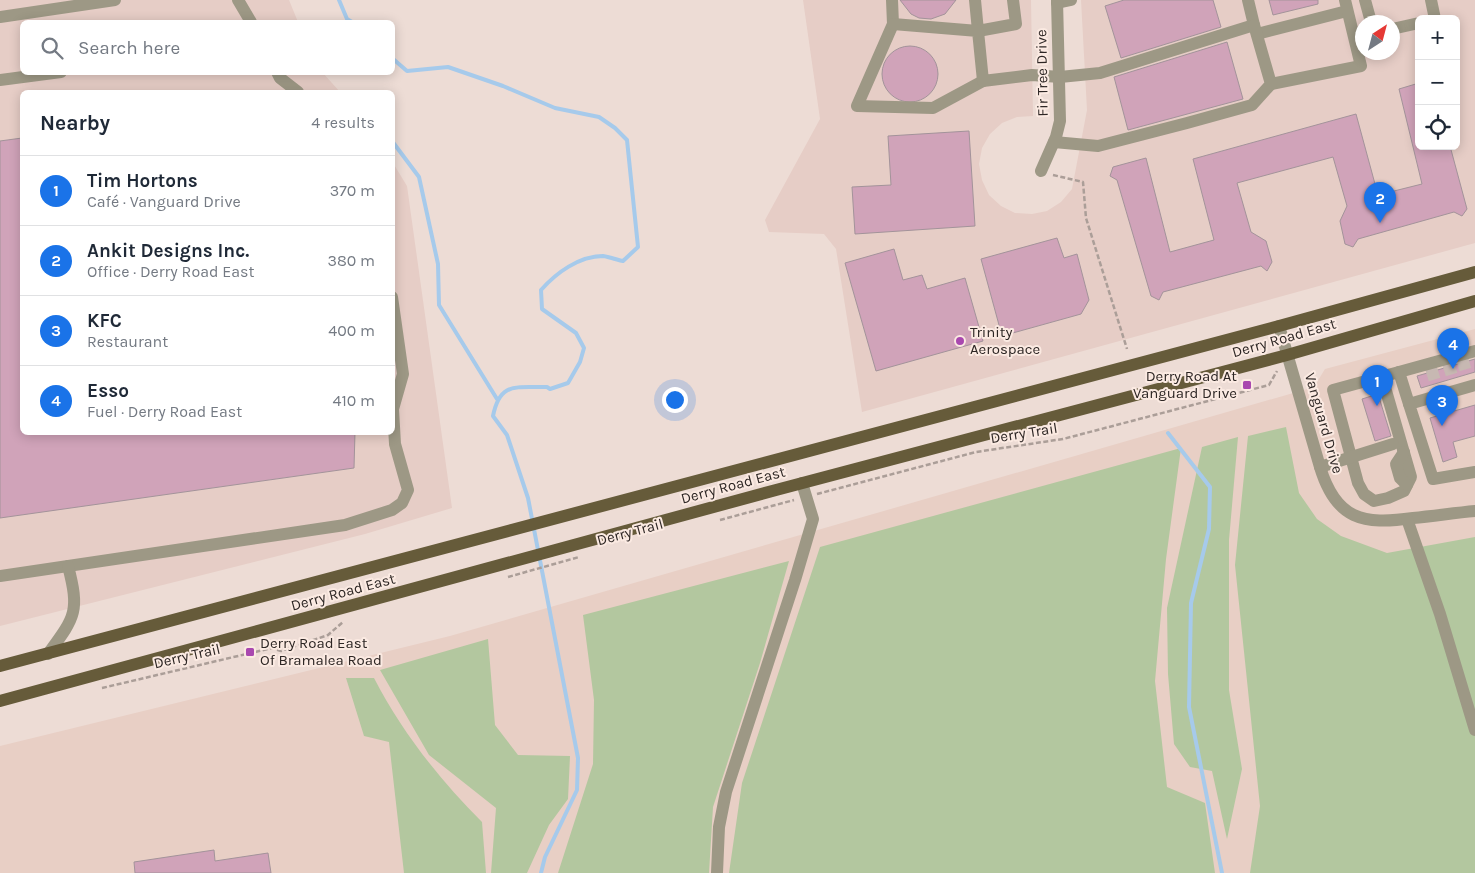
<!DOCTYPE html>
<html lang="en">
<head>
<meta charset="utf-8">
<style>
  body { margin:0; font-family:Karla,sans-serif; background:#f6f6f7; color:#1f2937 }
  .controls { position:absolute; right:15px; top:15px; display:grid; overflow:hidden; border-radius:8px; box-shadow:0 2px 12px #0003 }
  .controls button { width:45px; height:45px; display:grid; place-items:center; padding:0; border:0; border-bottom:1px solid #e0e1e3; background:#fff; color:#1f2937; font:25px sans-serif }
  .compass { position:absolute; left:1355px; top:15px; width:45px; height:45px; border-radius:50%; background:#fff; box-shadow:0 2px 12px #0003; rotate:36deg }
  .you { position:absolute; left:674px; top:399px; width:18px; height:18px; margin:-12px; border:4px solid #fff; border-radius:50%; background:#1a73e8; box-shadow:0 0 0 8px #1a73e833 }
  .badge { display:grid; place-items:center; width:32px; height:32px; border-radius:50%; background:#1a73e8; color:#fff; font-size:16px; font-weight:700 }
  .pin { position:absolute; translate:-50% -41px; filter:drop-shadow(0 1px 2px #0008) }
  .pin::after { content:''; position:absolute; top:26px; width:18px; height:15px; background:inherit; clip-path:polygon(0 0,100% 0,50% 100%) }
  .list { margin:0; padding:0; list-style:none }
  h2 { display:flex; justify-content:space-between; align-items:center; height:65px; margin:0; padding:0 20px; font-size:21px }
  h2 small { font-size:16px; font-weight:400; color:#747a83 }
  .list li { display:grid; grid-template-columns:32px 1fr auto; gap:15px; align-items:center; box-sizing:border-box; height:70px; padding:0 20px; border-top:1px solid #e0e1e3 }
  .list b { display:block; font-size:19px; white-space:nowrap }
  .list p { margin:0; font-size:16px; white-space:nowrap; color:#747a83 }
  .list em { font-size:16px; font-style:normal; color:#747a83 }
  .icon { flex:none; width:28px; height:28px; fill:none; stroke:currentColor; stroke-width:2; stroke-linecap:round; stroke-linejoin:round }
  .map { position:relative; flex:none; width:1475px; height:873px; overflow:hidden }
  .search { position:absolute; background:#fff; box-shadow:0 2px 12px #0003; left:20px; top:20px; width:375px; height:55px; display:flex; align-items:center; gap:12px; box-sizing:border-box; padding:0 18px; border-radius:8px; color:#747a83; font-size:19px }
  .panel { position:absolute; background:#fff; box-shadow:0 2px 12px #0003; left:20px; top:90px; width:375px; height:345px; border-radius:8px }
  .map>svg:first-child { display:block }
  .built { fill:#e8cfc5 }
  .industrial { fill:#e6cdc6; fill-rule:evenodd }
  .green { fill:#b3c79f }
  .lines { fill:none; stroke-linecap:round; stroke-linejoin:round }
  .stream { stroke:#a6caeb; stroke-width:4 }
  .building { fill:#d0a3b9; stroke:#a3939a }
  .minor-tunnel { stroke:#c7b8b2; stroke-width:12; stroke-dasharray:12 6; stroke-linecap:butt }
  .path { stroke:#ab9e98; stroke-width:2.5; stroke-dasharray:5 2.5; stroke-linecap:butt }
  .minor { stroke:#9d9885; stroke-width:12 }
  .major { stroke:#665b3a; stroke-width:12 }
  .poi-dot { fill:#a948af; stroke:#fbeae2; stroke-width:2 }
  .labels { text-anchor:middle; stroke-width:4; stroke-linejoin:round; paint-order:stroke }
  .street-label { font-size:15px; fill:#2d2624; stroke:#fbeae2 }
  .poi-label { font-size:15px; fill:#2d2624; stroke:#fbeae2; text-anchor:start }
</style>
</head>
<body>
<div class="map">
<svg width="1475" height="873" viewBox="0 0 1475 873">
  <rect width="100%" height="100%" fill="#eddcd5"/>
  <!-- built -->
  <polygon class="built" points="1475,329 1475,873 0,873 0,746 450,636 1314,387 1325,369"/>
  <!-- industrial -->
  <g class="industrial">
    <polygon points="0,0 289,0 298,22 22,22 22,72 323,73 340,92 22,92 22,432 392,432 393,163 407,186 452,508 365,534 0,626"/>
    <path d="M803,0H1031L1033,116L1017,117L1002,123L990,134L982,148L979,164L982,180L989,195L1001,206L1015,213L1032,214L1047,211L1061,202L1072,189L1087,110L1081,0H1475V243L862,412L836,249L824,234L769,232L765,220L820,119ZM1419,19H1456V146H1419ZM1362,22H1392V52H1362Z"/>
  </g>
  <!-- green -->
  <g class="green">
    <polygon points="1286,427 1299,493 1317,519 1341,536 1387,553 1475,537 1475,873 1250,873 1260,806 1235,565 1248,436"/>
    <polygon points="1238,437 1229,540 1229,690 1242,769 1227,839 1212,771 1190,767 1174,744 1168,674 1167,608 1202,447"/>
    <polygon points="1181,448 1166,559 1155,681 1167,787 1205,803 1215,873 729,873 742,783 820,547"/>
    <polygon points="789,561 760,663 713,807 709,873 558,873 593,764 594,700 583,615"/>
    <polygon points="488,639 495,725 518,755 570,756 568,799 549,825 527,873 491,873 496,808 429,755 380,670"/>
    <path d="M346,678H374C402,732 439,779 482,822L486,873H404L389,742L364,736Z"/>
  </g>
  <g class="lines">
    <!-- stream -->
    <g class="stream">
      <polyline points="339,0 347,19 352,22"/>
      <path d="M392,58L407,71L448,67L503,86L555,108L599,117L615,128L627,140L638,247L623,261C617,260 610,257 603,256C579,256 556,273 541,290L542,309L576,333L584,348L580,362L568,383L550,389L547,387C516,388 500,381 493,416L507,435L528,498L578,758L577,790L545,857L541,873"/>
      <polyline points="392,141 419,177 438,264 439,305 497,399"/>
      <polyline points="1168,433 1210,487 1209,529 1191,603 1189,707 1222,873"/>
    </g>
  </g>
  <!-- building -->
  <g class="building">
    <polygon points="900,0 956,0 945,14 931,19 919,18 911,14"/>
    <polygon points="1124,0 1213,0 1221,27 1121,58 1105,6"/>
    <polygon points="1269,0 1318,0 1318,4 1273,15"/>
    <polygon points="1227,42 1243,99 1128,130 1114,77"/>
    <circle cx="910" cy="74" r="28"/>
    <polygon points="1419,83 1419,146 1450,146 1467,209 1462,216 1454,212 1358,239 1353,247 1345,244 1340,221 1347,206 1333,157 1237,183 1251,232 1266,241 1272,262 1267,271 1261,266 1163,292 1159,300 1151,296 1117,180 1110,176 1113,167 1146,158 1170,252 1214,240 1193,159 1356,114 1378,195 1422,184 1399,89"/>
    <polygon points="969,131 975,226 855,234 852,187 891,185 888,136"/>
    <polygon points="22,138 22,432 355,432 354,468 0,518 0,141"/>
    <polygon points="1057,238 1064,258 1077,254 1089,300 1081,314 1002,336 981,259"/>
    <polygon points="894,249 903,280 922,275 927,289 965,278 983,341 876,371 845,263"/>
    <polygon points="1475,359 1475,372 1421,388 1417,376"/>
    <polygon points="1378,394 1391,436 1375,441 1362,399"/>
    <polygon points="1475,405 1475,436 1453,442 1457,457 1443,462 1430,418"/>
    <polygon points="214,850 215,861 268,853 271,873 135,873 134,862"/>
  </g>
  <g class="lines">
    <!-- minor-tunnel -->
    <g class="minor-tunnel">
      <polyline points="1462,358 1467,375"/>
      <polyline points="1448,363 1453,379"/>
      <polyline points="1431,368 1436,384"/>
    </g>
    <!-- path -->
    <g class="path">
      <polyline points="1053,175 1083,182 1086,218 1127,349"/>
      <polyline points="817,494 976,452 1063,439 1269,385 1277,371"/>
      <polyline points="720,520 794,500"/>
      <polyline points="508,577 579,557"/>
      <polyline points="102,688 272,648 281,651 328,635 343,622"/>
    </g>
    <!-- minor -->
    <g class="minor">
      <polyline points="238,0 251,22"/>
      <polyline points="892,0 893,24 857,106 933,108 983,81"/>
      <polyline points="975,0 978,31 1016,24 1013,0"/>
      <polyline points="1365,0 1371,22"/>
      <polyline points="1431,0 1435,19"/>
      <polyline points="1057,3 1071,0"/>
      <polyline points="0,17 115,0"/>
      <polyline points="893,24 978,31 983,81 1032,75 1060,77 1100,73 1254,25 1248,0"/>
      <polyline points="1392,29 1419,23"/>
      <polyline points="1257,34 1347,11"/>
      <polyline points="277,72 280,78 298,92"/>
      <polyline points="0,80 61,72"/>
      <polyline points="1271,84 1361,66 1345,0"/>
      <polyline points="1054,142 1098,146 1187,123 1252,105 1271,84 1254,25"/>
      <polyline points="1041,171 1056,137 1060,121 1057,0"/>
      <path d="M1279,326L1320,467C1336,520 1363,525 1413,518C1434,516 1454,513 1475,511"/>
      <polyline points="1382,377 1411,477 1404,491 1388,498 1374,501 1364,494 1358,483 1333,390 1399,372"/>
      <polyline points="1475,385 1409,404 1433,479 1475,472"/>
      <polyline points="1409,404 1399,372 1475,351"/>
      <polyline points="1404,452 1396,464 1400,478 1407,485"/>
      <polyline points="1320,467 1393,444"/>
      <polyline points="1407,519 1440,614 1475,730"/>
      <polyline points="0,576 345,525 392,510 402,503 408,490 395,444 393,409 403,374 392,297"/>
      <path d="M48,654C75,617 80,612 68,566"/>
      <polyline points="717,873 719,827 726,792 795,580 813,519 802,483"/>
    </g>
    <!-- major -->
    <g class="major">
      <polyline points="0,666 1279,326 1475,272"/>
      <polyline points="0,701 776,490 1287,355 1475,301"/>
    </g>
  </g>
  <!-- markers -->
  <g class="poi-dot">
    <circle cx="960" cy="341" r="5"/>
    <rect x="1242" y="380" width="10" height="10" rx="2.5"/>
    <rect x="245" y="647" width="10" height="10" rx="2.5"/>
  </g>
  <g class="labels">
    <!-- street labels -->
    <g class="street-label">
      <text transform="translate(1042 73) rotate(-91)" y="5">Fir Tree Drive</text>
      <text transform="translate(1284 338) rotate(-16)" y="5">Derry Road East</text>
      <text transform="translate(1324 423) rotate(74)" y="5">Vanguard Drive</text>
      <text transform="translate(1024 433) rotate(-9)" y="5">Derry Trail</text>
      <text transform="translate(733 485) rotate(-15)" y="5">Derry Road East</text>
      <text transform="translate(630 532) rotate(-15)" y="5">Derry Trail</text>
      <text transform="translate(343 592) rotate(-15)" y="5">Derry Road East</text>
      <text transform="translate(187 656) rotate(-13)" y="5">Derry Trail</text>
    </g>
    <!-- poi labels -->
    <g class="poi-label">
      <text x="970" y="337">Trinity<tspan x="970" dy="17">Aerospace</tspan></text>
      <text x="1237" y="381" text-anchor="end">Derry Road At<tspan x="1237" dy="17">Vanguard Drive</tspan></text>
      <text x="260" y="648">Derry Road East<tspan x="260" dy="17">Of Bramalea Road</tspan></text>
    </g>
  </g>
</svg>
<div class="controls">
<button>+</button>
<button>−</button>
<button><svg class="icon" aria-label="locate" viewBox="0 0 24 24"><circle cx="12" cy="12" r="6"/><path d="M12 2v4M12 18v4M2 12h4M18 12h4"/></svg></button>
</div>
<svg class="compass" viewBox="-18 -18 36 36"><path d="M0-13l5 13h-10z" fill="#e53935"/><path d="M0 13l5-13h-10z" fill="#747a83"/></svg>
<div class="you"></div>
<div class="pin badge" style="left:1377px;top:406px">1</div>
<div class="pin badge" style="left:1380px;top:223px">2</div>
<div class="pin badge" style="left:1442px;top:426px">3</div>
<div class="pin badge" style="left:1453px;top:369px">4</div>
<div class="search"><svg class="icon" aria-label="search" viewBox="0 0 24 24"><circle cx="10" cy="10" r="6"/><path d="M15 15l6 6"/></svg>Search here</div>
<section class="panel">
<h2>Nearby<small>4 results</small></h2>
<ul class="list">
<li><span class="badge">1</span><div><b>Tim Hortons</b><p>Café · Vanguard Drive</p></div><em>370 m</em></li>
<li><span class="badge">2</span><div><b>Ankit Designs Inc.</b><p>Office · Derry Road East</p></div><em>380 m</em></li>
<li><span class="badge">3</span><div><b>KFC</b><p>Restaurant</p></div><em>400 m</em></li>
<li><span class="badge">4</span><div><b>Esso</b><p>Fuel · Derry Road East</p></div><em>410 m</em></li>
</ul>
</section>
</div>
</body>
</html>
